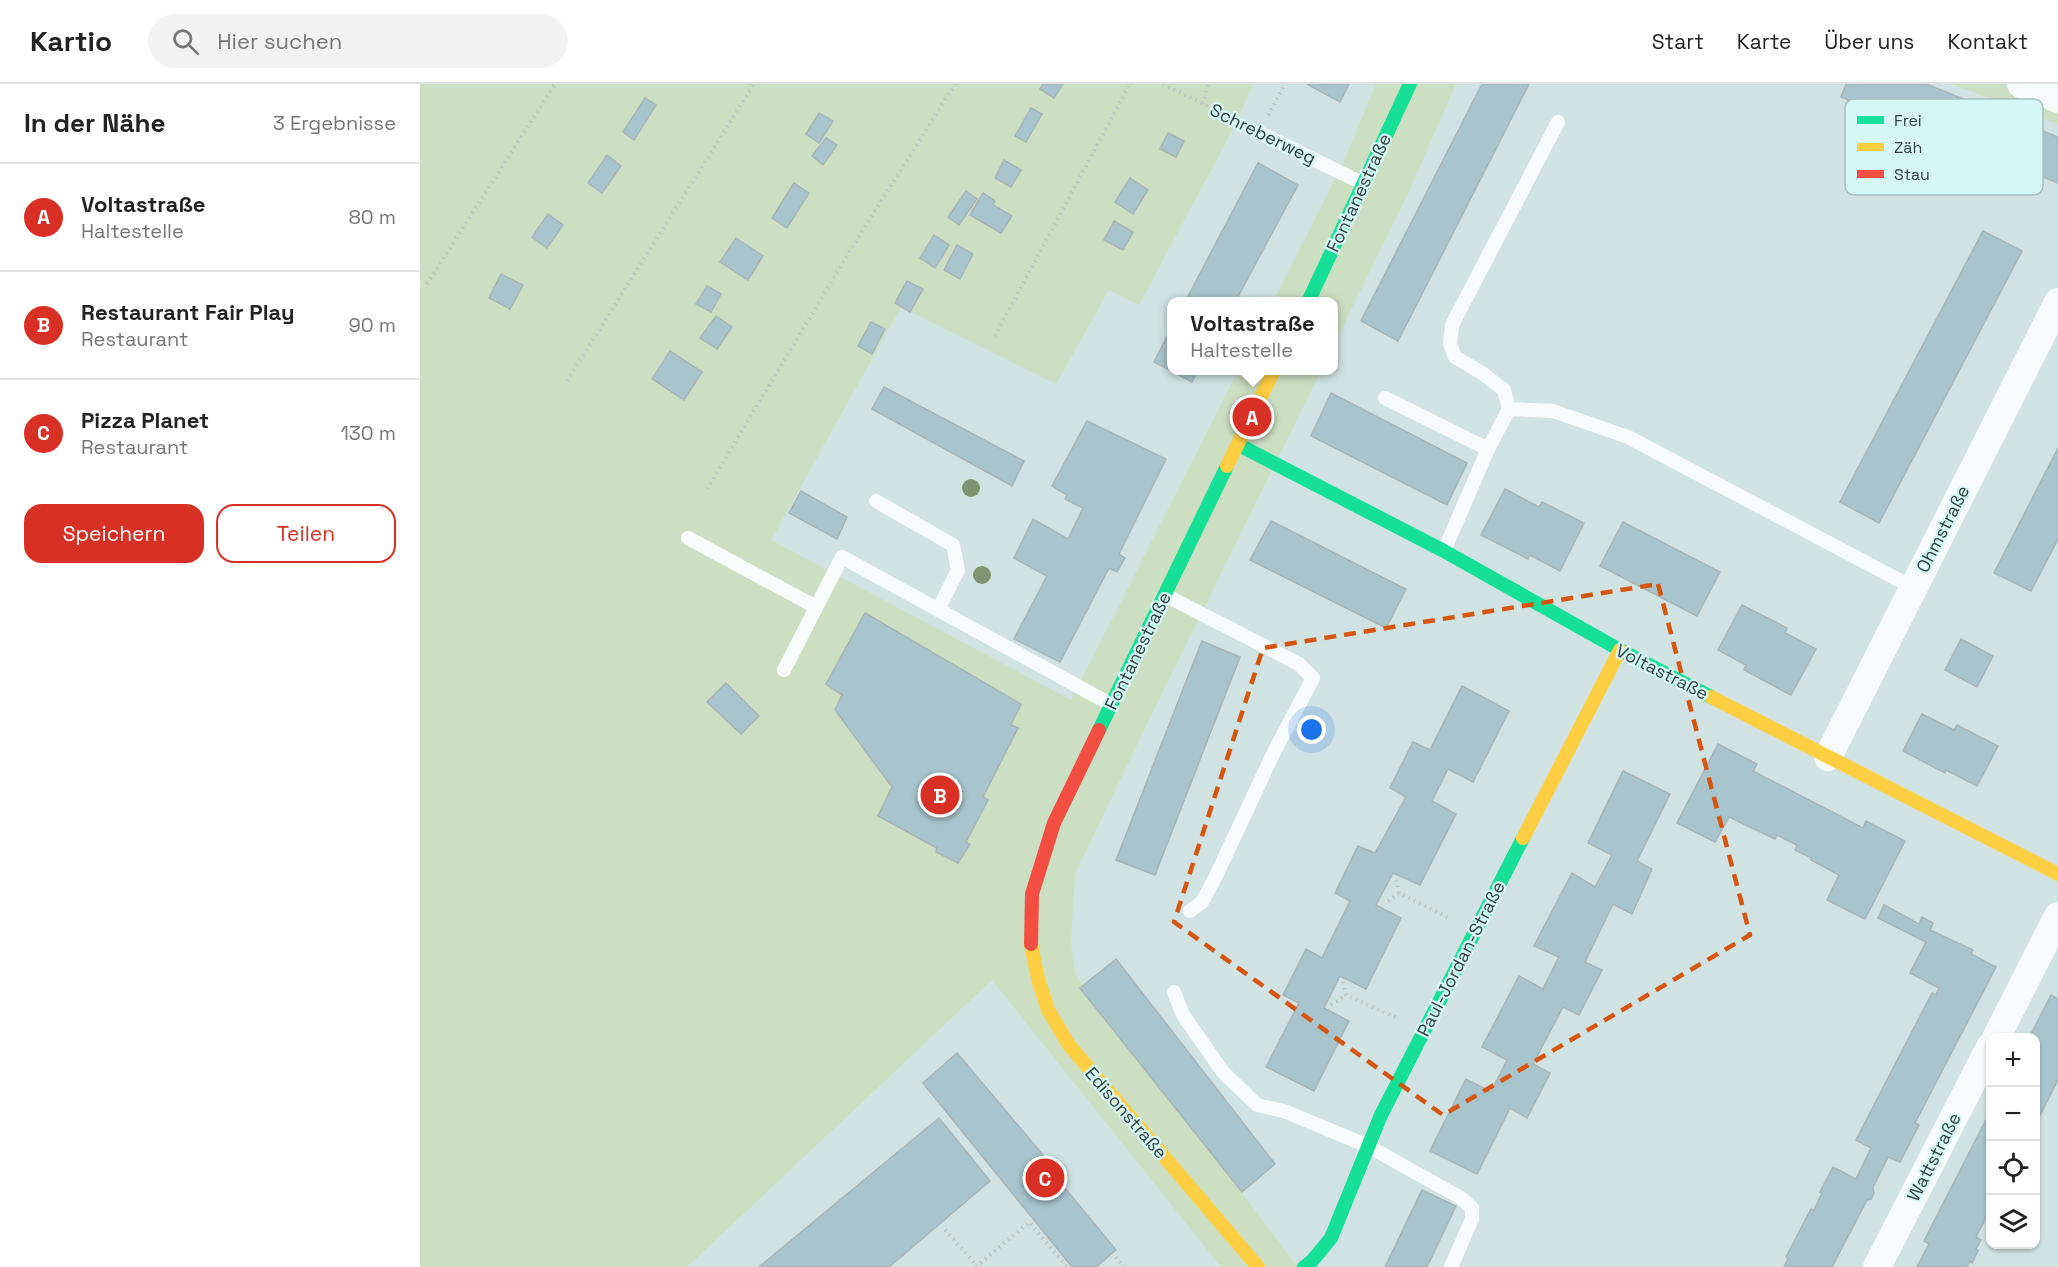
<!DOCTYPE html>
<html lang="de">
<head>
<meta charset="utf-8">
<style>
  body { margin:0; font-family:"Space Grotesk",sans-serif; background:#f2f2f2; color:#222 }
  .controls { position:absolute; right:18px; bottom:18px; display:grid; overflow:hidden; border-radius:12px; box-shadow:0 2px 4px #0004 }
  .controls button { width:54px; height:54px; display:grid; place-items:center; padding:0; border:0; border-bottom:2px solid #e0e0e0; background:#fff; color:#222; font:30px sans-serif }
  .you { position:absolute; left:892px; top:646px; width:21px; height:21px; margin:-15px; border:4px solid #fff; border-radius:50%; background:#1a73e8; box-shadow:0 0 0 9px #1a73e833 }
  .badge { display:grid; place-items:center; width:39px; height:39px; border-radius:50%; background:#d93025; color:#fff; font-size:20px; font-weight:700 }
  .pin { position:absolute; translate:-50% -50%; border:3px solid #fff; box-shadow:0 2px 6px #0006 }
  .popup { position:absolute; left:747px; top:213px; width:171px; height:78px; box-sizing:border-box; display:grid; place-content:center; border-radius:12px; background:#fff; filter:drop-shadow(0 2px 4px #0005); font-size:20px; white-space:nowrap; color:#767676 }
  .popup b { font-size:22px; color:#222 }
  .popup::after { content:''; position:absolute; left:50%; top:100%; margin-left:-12px; border:12px solid transparent; border-top-color:#fff }
  .list { margin:0; padding:0; list-style:none }
  h2 { display:flex; justify-content:space-between; align-items:center; height:78px; margin:0; padding:0 24px; font-size:26px }
  h2 small { font-size:20px; font-weight:400; color:#767676 }
  .list li { display:grid; grid-template-columns:39px 1fr auto; gap:18px; align-items:center; box-sizing:border-box; height:108px; padding:0 24px; border-top:2px solid #e0e0e0 }
  .list b { display:block; font-size:22px; white-space:nowrap }
  .list p { margin:0; font-size:20px; white-space:nowrap; color:#767676 }
  .list em { font-size:20px; font-style:normal; color:#767676 }
  .actions { display:flex; gap:12px; padding:18px 24px }
  .actions a { flex:1; padding:14px 0; border:2px solid #d93025; border-radius:18px; text-align:center; font-size:21px; color:#d93025 }
  .actions .main { background:#d93025; color:#fff }
  .icon { flex:none; width:33px; height:33px; fill:none; stroke:currentColor; stroke-width:2; stroke-linecap:round; stroke-linejoin:round }
  .map { position:relative; flex:none; width:1638px; height:1183px; overflow:hidden }
  header { display:flex; align-items:center; gap:36px; box-sizing:border-box; height:84px; padding:0 30px; background:#fff; border-bottom:2px solid #e0e0e0 }
  header strong { font-size:28px }
  nav { display:flex; gap:33px; margin-inline-start:auto; font-size:21px }
  .search { width:420px; height:54px; background:#f2f2f2; display:flex; align-items:center; gap:15px; box-sizing:border-box; padding:0 21px; border-radius:33px; color:#767676; font-size:22px }
  main { display:flex }
  aside { flex:1; background:#fff }
  .map>svg:first-child { display:block }
  .green { fill:#ccdfc2 }
  .building { fill:#a8c5cd; stroke:#a6b4b7; stroke-width:1.5 }
  .lines { fill:none; stroke-linecap:round; stroke-linejoin:round }
  .path { stroke:#bec4c3; stroke-width:4; stroke-dasharray:1.5 4.5; stroke-linecap:butt }
  .lane { stroke:#f8fbfb; stroke-width:14 }
  .street { stroke:#f8fbfb; stroke-width:28 }
  .fast { stroke:#16e098; stroke-width:14 }
  .slow { stroke:#ffcf43; stroke-width:14 }
  .jam { stroke:#f24e42; stroke-width:14 }
  .tree { fill:#819471 }
  .marked { fill:none; stroke:#d65611; stroke-width:4.5; stroke-dasharray:12 8; stroke-linejoin:round }
  .labels { text-anchor:middle; stroke-width:4.5; stroke-linejoin:round; paint-order:stroke }
  .street-label { font-size:18px; fill:#32403f; stroke:#d5f8f6 }
  .key { fill:#d5f8f6; stroke:#a4c1bf; stroke-width:1.5 }
  .key-label { font-size:16px; fill:#32403f }
</style>
</head>
<body>
<header>
<strong>Kartio</strong>
<div class="search"><svg class="icon" aria-label="search" viewBox="0 0 24 24"><circle cx="10" cy="10" r="6"/><path d="M15 15l6 6"/></svg>Hier suchen</div>
<nav><a>Start</a><a>Karte</a><a>Über uns</a><a>Kontakt</a></nav>
</header>
<main>
<aside>
<h2>In der Nähe<small>3 Ergebnisse</small></h2>
<ul class="list">
<li><span class="badge">A</span><div><b>Voltastraße</b><p>Haltestelle</p></div><em>80 m</em></li>
<li><span class="badge">B</span><div><b>Restaurant Fair Play</b><p>Restaurant</p></div><em>90 m</em></li>
<li><span class="badge">C</span><div><b>Pizza Planet</b><p>Restaurant</p></div><em>130 m</em></li>
</ul>
<div class="actions"><a class="main">Speichern</a><a>Teilen</a></div>
</aside>
<div class="map">
<svg width="1638" height="1183" viewBox="0 0 1638 1183">
  <rect width="100%" height="100%" fill="#d0e3e2"/>
  <!-- green -->
  <g class="green">
    <polygon points="0,0 833,0 813,45 719,221 689,206 636,300 481,223 351,456 651,616 818,287 901,287 743,607 655,790 651,858 655,890 878,1183 801,1183 572,896 267,1183 0,1183"/>
    <polygon points="956,0 1036,0 988,110 913,262 913,218 853,218 924,77"/>
    <polygon points="1532,0 1638,0 1638,40"/>
  </g>
  <!-- building -->
  <g class="building">
    <polygon points="623,0 643,0 634,14 620,5"/>
    <polygon points="887,0 929,0 920,18"/>
    <polygon points="1062,0 1109,0 978,257 941,237"/>
    <polygon points="1426,0 1506,0 1638,53 1638,99 1421,13"/>
    <polygon points="225,14 236,21 214,56 203,48"/>
    <polygon points="611,24 622,30 606,58 595,52"/>
    <polygon points="399,29 413,37 399,59 386,50"/>
    <polygon points="748,49 764,57 756,73 740,65"/>
    <polygon points="406,54 417,61 403,81 392,72"/>
    <polygon points="187,71 201,82 182,109 168,99"/>
    <polygon points="584,76 601,86 591,103 575,94"/>
    <polygon points="838,79 878,101 815,218 765,218"/>
    <polygon points="710,94 728,106 713,130 695,118"/>
    <polygon points="374,99 389,109 367,144 352,134"/>
    <polygon points="546,107 557,115 539,141 528,133"/>
    <polygon points="563,109 575,117 573,121 592,132 581,149 550,131"/>
    <polygon points="128,130 143,141 127,164 112,153"/>
    <polygon points="694,137 713,148 703,166 684,156"/>
    <polygon points="1563,147 1602,167 1459,439 1420,418"/>
    <polygon points="514,151 529,161 515,184 500,174"/>
    <polygon points="316,154 343,172 328,196 300,178"/>
    <polygon points="537,161 553,170 540,195 524,186"/>
    <polygon points="81,190 103,201 90,225 69,214"/>
    <polygon points="487,197 503,205 490,228 475,219"/>
    <polygon points="287,202 301,210 291,228 276,220"/>
    <polygon points="296,232 312,243 297,265 280,254"/>
    <polygon points="451,238 465,245 452,270 438,262"/>
    <polygon points="751,245 751,286 778,286 772,298 734,278"/>
    <polygon points="250,267 282,288 264,316 232,295"/>
    <polygon points="464,303 604,377 592,402 452,325"/>
    <polygon points="911,309 1047,379 1027,421 891,352"/>
    <polygon points="667,337 746,375 699,470 705,474 697,488 689,484 640,578 594,555 627,492 594,474 613,435 648,455 663,424 645,415 647,411 632,402"/>
    <polygon points="1638,364 1638,455 1611,507 1574,489"/>
    <polygon points="1085,405 1119,423 1122,418 1164,439 1140,487 1110,471 1108,475 1061,451"/>
    <polygon points="381,407 427,433 417,455 369,429"/>
    <polygon points="851,437 986,505 966,544 830,476"/>
    <polygon points="1203,438 1300,488 1277,532 1180,482"/>
    <polygon points="1322,521 1367,544 1365,549 1396,565 1371,611 1324,586 1326,581 1298,566"/>
    <polygon points="445,529 601,620 591,641 598,644 563,713 568,716 546,758 550,760 538,779 516,768 517,764 458,732 472,703 415,626 422,611 406,600"/>
    <polygon points="1541,555 1573,572 1557,603 1525,586"/>
    <polygon points="782,557 820,573 735,791 696,776"/>
    <polygon points="306,599 339,632 321,650 287,618"/>
    <polygon points="1042,602 1089,627 1053,698 1028,685 1012,717 1036,730 1000,801 973,789 956,821 981,834 946,905 920,892 904,924 929,937 894,1007 846,983 879,919 863,911 886,865 902,874 930,817 915,809 938,762 955,769 986,713 970,704 993,658 1010,666"/>
    <polygon points="1502,630 1534,646 1537,641 1578,662 1557,702 1526,686 1525,689 1483,667"/>
    <polygon points="1298,660 1337,680 1333,687 1443,744 1446,737 1485,757 1445,835 1407,816 1419,791 1391,776 1392,774 1375,766 1377,761 1357,751 1355,755 1309,733 1295,758 1257,739"/>
    <polygon points="1203,687 1250,710 1217,777 1232,785 1212,830 1193,820 1165,878 1182,886 1159,931 1143,923 1113,980 1130,989 1107,1034 1090,1024 1057,1090 1010,1067 1046,995 1071,1008 1087,976 1062,963 1099,892 1123,905 1139,873 1114,862 1152,789 1175,803 1192,771 1168,759"/>
    <polygon points="1464,821 1499,840 1502,833 1513,839 1510,846 1553,866 1551,870 1576,883 1495,1039 1499,1041 1480,1078 1468,1073 1453,1103 1454,1109 1451,1115 1447,1116 1412,1183 1364,1183 1368,1175 1366,1173 1391,1125 1394,1126 1402,1109 1400,1108 1413,1083 1436,1095 1451,1064 1436,1056 1512,909 1516,911 1519,904 1490,889 1506,858 1458,834"/>
    <polygon points="696,875 855,1080 822,1108 660,904"/>
    <polygon points="1631,911 1638,915 1638,996 1616,1039 1616,954 1609,954"/>
    <polygon points="537,969 623,1071 620,1074 696,1166 676,1183 652,1183 503,999"/>
    <polygon points="1570,1028 1570,1126 1556,1153 1561,1156 1556,1165 1558,1167 1552,1179 1550,1177 1547,1183 1497,1183 1509,1160 1504,1157 1509,1147"/>
    <polygon points="519,1034 570,1097 469,1183 339,1183"/>
    <polygon points="1002,1106 1036,1122 1007,1183 965,1183"/>
  </g>
  <g class="lines">
    <!-- path -->
    <g class="path">
      <polyline points="743,0 820,38"/>
      <polyline points="783,20 788,0"/>
      <polyline points="848,31 865,0"/>
      <polyline points="7,200 135,0"/>
      <polyline points="575,252 710,0"/>
      <polyline points="147,297 334,0"/>
      <polyline points="287,405 431,165 535,0"/>
      <polyline points="976,796 979,809 1029,834"/>
      <polyline points="968,817 979,809"/>
      <polyline points="923,898 926,911 977,934"/>
      <polyline points="911,921 926,911"/>
      <polyline points="525,1146 557,1182"/>
      <polyline points="696,1173 704,1183"/>
      <polyline points="556,1183 609,1138 647,1183"/>
    </g>
    <!-- lane -->
    <g class="lane">
      <polyline points="838,48 944,100"/>
      <polyline points="965,314 1068,365 1024,467"/>
      <polyline points="1089,325 1133,327 1208,353 1494,504"/>
      <polyline points="1068,365 1089,325 1084,306 1062,289 1035,273 1030,260 1032,241 1138,38"/>
      <polyline points="456,417 533,461 538,486 518,526"/>
      <polyline points="268,454 396,523"/>
      <polyline points="745,511 879,580 893,594 854,668 795,794 782,818 770,827"/>
      <polyline points="364,586 422,473 692,621"/>
      <polyline points="754,908 763,931 803,988 837,1021 864,1027 948,1062 1041,1114 1052,1124 1052,1135 1031,1183"/>
    </g>
    <!-- street -->
    <g class="street">
      <polyline points="1601,0 1638,15"/>
      <polyline points="1408,673 1638,218"/>
      <polyline points="1576,954 1638,832"/>
      <polyline points="1457,1183 1570,963"/>
    </g>
    <!-- fast -->
    <g class="fast">
      <polyline points="888,218 990,0"/>
      <polyline points="819,361 1024,467 1200,566 1291,613"/>
      <polyline points="679,646 807,382"/>
      <polyline points="884,1183 892,1177 911,1154 961,1031 1103,754"/>
    </g>
    <!-- slow -->
    <g class="slow">
      <polyline points="807,382 854,286"/>
      <polyline points="1291,613 1638,790"/>
      <polyline points="1103,754 1200,566"/>
      <polyline points="611,860 618,895 628,926 649,961 838,1183"/>
    </g>
    <!-- jam -->
    <polyline class="jam" points="611,860 612,810 634,739 679,646"/>
  </g>
  <!-- trees -->
  <g class="tree">
    <circle cx="551" cy="404" r="9"/>
    <circle cx="562" cy="491" r="9"/>
  </g>
  <!-- marked area -->
  <path class="marked" d="M1238,500L1330,851L1023,1031L754,838L843,564Z"/>
  <g class="labels">
    <!-- street labels -->
    <g class="street-label">
      <text transform="translate(843 50) rotate(26)" y="6">Schreberweg</text>
      <text transform="translate(939 109) rotate(-65)" y="6">Fontanestraße</text>
      <text transform="translate(1523 445) rotate(-63)" y="6">Ohmstraße</text>
      <text transform="translate(718 567) rotate(-64)" y="6">Fontanestraße</text>
      <text transform="translate(1242 588) rotate(27)" y="6">Voltastraße</text>
      <text transform="translate(1041 875) rotate(-63)" y="6">Paul-Jordan-Straße</text>
      <text transform="translate(706 1029) rotate(49)" y="6">Edisonstraße</text>
      <text transform="translate(1514 1073) rotate(-63)" y="6">Wattstraße</text>
    </g>
  </g>
  <!-- legend -->
  <rect x="1425" y="15" width="198" height="96" rx="9" class="key"/>
  <rect x="1437" y="32" width="27" height="8" fill="#16e098"/>
  <rect x="1437" y="59" width="27" height="8" fill="#ffcf43"/>
  <rect x="1437" y="86" width="27" height="8" fill="#f24e42"/>
  <g class="key-label">
    <text x="1474" y="42">Frei</text>
    <text x="1474" y="69">Zäh</text>
    <text x="1474" y="96">Stau</text>
  </g>
</svg>
<div class="controls">
<button>+</button>
<button>−</button>
<button><svg class="icon" aria-label="locate" viewBox="0 0 24 24"><circle cx="12" cy="12" r="6"/><path d="M12 2v4M12 18v4M2 12h4M18 12h4"/></svg></button>
<button><svg class="icon" aria-label="layers" viewBox="0 0 24 24"><path d="M12 4l9 5-9 5-9-5zM3 14l9 5 9-5"/></svg></button>
</div>
<div class="you"></div>
<div class="pin badge" style="left:832px;top:333px">A</div>
<div class="popup"><b>Voltastraße</b>Haltestelle</div>
<div class="pin badge" style="left:520px;top:711px">B</div>
<div class="pin badge" style="left:625px;top:1094px">C</div>
</div>
</main>
</body>
</html>
